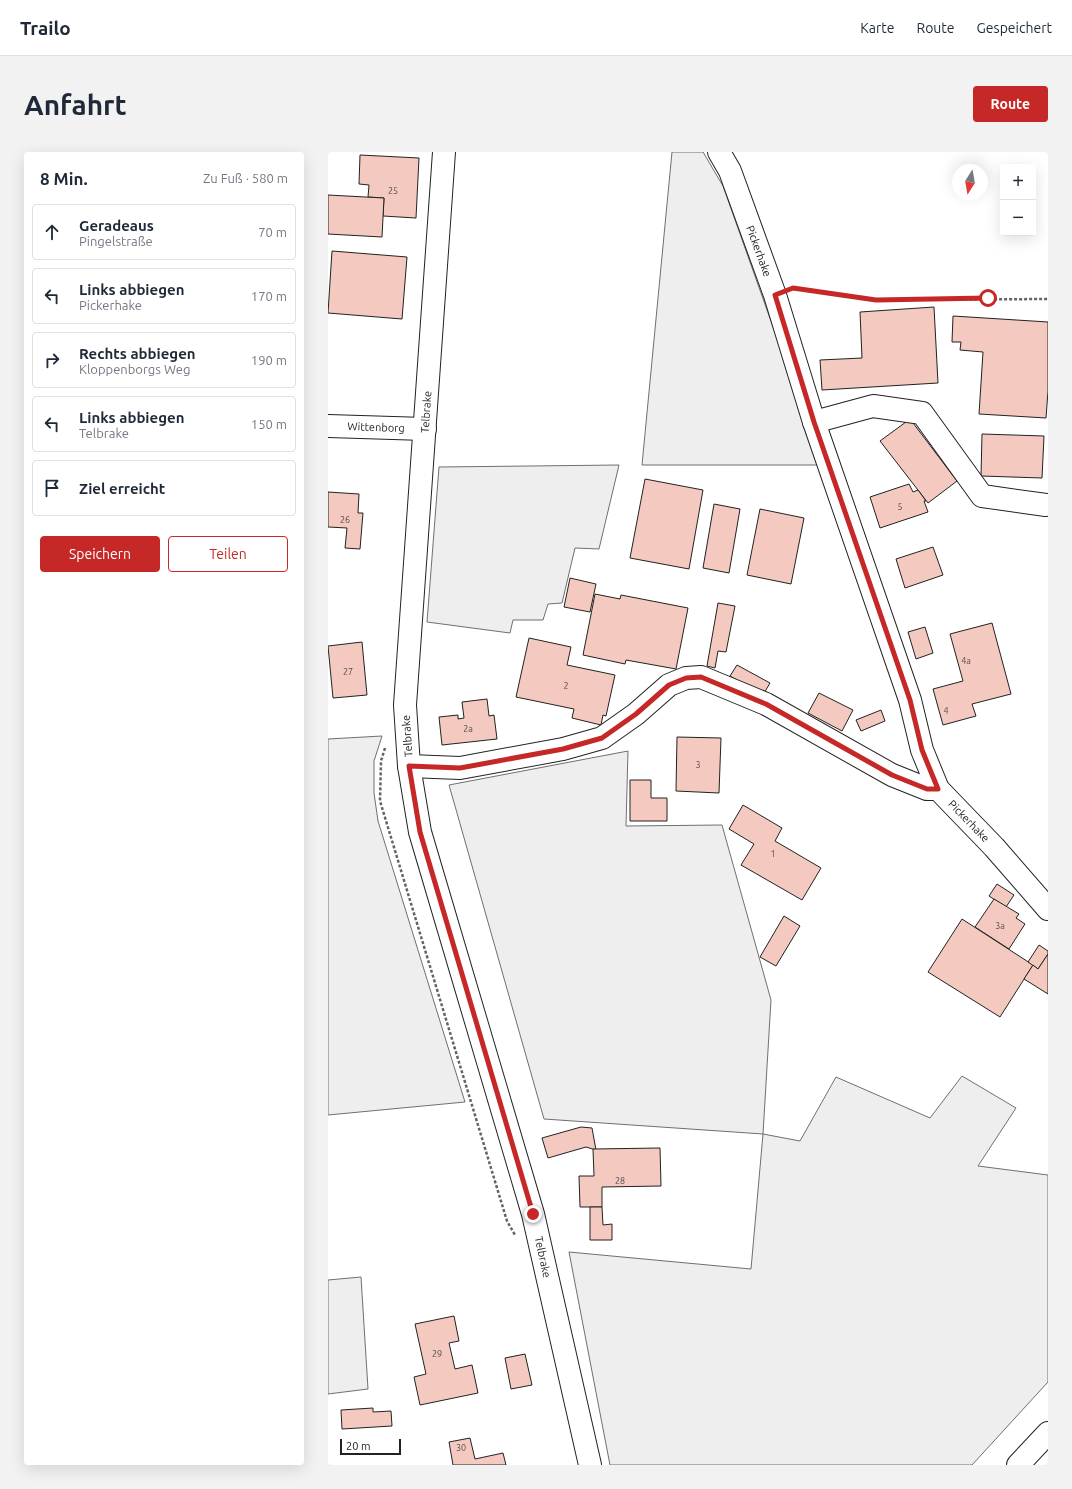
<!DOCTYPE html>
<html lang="de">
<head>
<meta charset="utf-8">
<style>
  body { margin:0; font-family:Ubuntu,sans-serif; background:#f2f2f3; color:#1f2937 }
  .controls { position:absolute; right:12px; top:12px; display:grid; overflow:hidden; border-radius:4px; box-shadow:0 4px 16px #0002 }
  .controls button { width:36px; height:36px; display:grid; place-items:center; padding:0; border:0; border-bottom:1px solid #e0e1e3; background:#fff; color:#1f2937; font:20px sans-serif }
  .compass { position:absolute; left:624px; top:12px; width:36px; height:36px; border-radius:50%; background:#fff; box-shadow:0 4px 16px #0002; rotate:191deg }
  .scale { position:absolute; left:12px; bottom:10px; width:61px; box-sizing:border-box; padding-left:4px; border:2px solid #222; border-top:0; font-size:11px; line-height:14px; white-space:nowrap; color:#222; -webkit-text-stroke:3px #fff; paint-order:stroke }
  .stop { position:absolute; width:12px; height:12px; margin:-9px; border:3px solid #c62828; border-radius:50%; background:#fff }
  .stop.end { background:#c62828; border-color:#fff; box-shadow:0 1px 4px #0008 }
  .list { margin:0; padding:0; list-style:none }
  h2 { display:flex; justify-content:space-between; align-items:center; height:52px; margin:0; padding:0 16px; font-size:17px }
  h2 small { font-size:13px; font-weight:400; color:#747a83 }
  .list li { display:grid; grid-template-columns:26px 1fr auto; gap:12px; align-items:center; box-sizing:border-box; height:56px; margin:0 8px 8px; padding:0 8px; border:1px solid #e0e1e3; border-radius:4px }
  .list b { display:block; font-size:15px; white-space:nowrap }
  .list p { margin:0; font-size:13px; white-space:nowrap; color:#747a83 }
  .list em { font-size:13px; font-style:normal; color:#747a83 }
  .actions { display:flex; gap:8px; padding:12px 16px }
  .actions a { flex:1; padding:9px 0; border:1px solid #c62828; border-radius:4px; text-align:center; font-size:14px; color:#c62828 }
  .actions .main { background:#c62828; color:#fff }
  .icon { flex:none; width:22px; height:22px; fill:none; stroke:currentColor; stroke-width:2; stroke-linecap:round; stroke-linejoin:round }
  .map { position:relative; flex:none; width:720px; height:1313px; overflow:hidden; border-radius:4px }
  header { display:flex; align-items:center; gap:24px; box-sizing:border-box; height:56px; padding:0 20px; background:#fff; border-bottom:1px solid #e0e1e3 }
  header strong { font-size:19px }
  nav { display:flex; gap:22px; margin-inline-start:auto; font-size:14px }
  .intro { display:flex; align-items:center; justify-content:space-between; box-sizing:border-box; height:96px; padding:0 24px }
  h1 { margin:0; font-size:28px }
  .button { padding:10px 18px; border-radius:4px; background:#c62828; color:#fff; font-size:14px; font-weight:700 }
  main { display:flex; gap:24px; padding:0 24px }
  aside { flex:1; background:#fff; border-radius:4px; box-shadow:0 4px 16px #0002 }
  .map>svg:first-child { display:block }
  .green { fill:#eee; stroke:#6f6f6f }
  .building { fill:#f3c9c0; stroke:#222 }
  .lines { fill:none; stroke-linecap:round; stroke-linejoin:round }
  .minor-casing { stroke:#222; stroke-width:24 }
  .major-casing { stroke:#222; stroke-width:24 }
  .path { stroke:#646464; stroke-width:2.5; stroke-dasharray:3 2; stroke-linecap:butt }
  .minor { stroke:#fff; stroke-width:22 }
  .major { stroke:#fff; stroke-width:22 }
  .route { stroke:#c62828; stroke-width:5 }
  .labels { text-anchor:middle; stroke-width:3; stroke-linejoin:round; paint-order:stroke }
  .number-label { font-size:9px; fill:#564c4a }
  .street-label { font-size:11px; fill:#222; stroke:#fff }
</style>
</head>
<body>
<header>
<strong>Trailo</strong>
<nav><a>Karte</a><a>Route</a><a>Gespeichert</a></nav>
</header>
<div class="intro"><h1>Anfahrt</h1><a class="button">Route</a></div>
<main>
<aside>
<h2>8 Min.<small>Zu Fuß · 580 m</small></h2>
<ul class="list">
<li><svg class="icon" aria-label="ahead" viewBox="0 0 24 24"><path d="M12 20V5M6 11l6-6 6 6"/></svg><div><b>Geradeaus</b><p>Pingelstraße</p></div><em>70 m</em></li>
<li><svg class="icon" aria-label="left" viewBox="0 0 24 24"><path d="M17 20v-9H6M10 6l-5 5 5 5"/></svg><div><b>Links abbiegen</b><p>Pickerhake</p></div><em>170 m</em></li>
<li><svg class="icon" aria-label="right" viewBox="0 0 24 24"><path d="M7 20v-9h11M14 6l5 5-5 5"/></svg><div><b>Rechts abbiegen</b><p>Kloppenborgs Weg</p></div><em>190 m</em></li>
<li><svg class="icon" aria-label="left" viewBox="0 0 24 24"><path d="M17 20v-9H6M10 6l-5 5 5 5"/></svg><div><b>Links abbiegen</b><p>Telbrake</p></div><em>150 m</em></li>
<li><svg class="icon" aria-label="arrive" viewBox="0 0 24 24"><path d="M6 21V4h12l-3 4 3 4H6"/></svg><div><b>Ziel erreicht</b></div></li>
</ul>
<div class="actions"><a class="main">Speichern</a><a>Teilen</a></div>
</aside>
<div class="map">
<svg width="720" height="1313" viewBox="0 0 720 1313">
  <rect width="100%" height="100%" fill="#fff"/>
  <!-- green -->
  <g class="green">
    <polygon points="344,0 375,0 395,34 494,313 314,313"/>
    <polygon points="291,313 271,397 247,396 234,451 220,452 215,468 185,468 182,481 99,470 111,315"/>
    <polygon points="54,584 46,609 46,641 50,669 137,950 0,963 0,587"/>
    <polygon points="300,599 298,674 394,673 443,848 435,982 472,989 508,925 602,966 634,924 688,956 650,1014 720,1023 720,1230 644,1313 282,1313 241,1100 423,1117 435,982 216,967 121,633"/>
    <polygon points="33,1125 40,1237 0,1242 0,1128"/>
  </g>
  <!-- building -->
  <g class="building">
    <polygon points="32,3 91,6 88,66 55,64 56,46 40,45 41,33 31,32"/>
    <polygon points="0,43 56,46 54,85 0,82"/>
    <polygon points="4,99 79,105 74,167 0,161"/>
    <polygon points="606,155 610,231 494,238 492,208 534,206 532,160"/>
    <polygon points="625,164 720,170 720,239 718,266 651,262 655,200 632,198 633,190 624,190"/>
    <polygon points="582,267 629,329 600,351 552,289"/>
    <polygon points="654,282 716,284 714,326 653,324"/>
    <polygon points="317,327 375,338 361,417 302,406"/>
    <polygon points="581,332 585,340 590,338 598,349 596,349 600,360 552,376 542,345"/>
    <polygon points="0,340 31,342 30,361 35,361 32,397 17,396 19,376 0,375"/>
    <polygon points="386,352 412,357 401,421 375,416"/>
    <polygon points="432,357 476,366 463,432 419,423"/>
    <polygon points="605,395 615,423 577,436 568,407"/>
    <polygon points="242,426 268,432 262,460 236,455"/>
    <polygon points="267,442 292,447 293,443 360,456 348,517 298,508 297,512 255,503"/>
    <polygon points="390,451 407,454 398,500 390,499 387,516 379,514"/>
    <polygon points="664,471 683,542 644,552 648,564 615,573 605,537 635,529 622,482"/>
    <polygon points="597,475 605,501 588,507 580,480"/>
    <polygon points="201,486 243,495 239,513 287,523 278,564 275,563 273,573 244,566 246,557 188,545"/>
    <polygon points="34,490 39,543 5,546 0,494"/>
    <polygon points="409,513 442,531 435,543 402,524"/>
    <polygon points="491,541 525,558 514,579 480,561"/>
    <polygon points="159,547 161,564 166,563 169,587 114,593 111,565 130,563 130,567 136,566 134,550"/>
    <polygon points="553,558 557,569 533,579 528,568"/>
    <polygon points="349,585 393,586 391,641 348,639"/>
    <polygon points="302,628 323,628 323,646 339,646 339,669 302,669"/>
    <polygon points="415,653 454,676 447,689 493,716 474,748 413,713 426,692 401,677"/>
    <polygon points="669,732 686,743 678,755 661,744"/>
    <polygon points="666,747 691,762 688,766 697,772 681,797 647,775"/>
    <polygon points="456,764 472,774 448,814 432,805"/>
    <polygon points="634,767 705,813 672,865 600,820"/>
    <polygon points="711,793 720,799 720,802 710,817 700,810"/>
    <polygon points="720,802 720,842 696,827 705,813 710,817"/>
    <polygon points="253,975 264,976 268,998 258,995 220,1006 214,986"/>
    <polygon points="332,996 333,1034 274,1035 274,1055 252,1055 251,1024 266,1024 265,997"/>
    <polygon points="262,1055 274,1055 275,1073 284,1072 284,1088 262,1088"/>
    <polygon points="126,1164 131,1189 121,1191 127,1217 144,1213 150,1241 92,1253 86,1225 98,1222 87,1172"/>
    <polygon points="197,1202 204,1233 183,1237 177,1206"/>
    <polygon points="45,1256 45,1260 63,1259 64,1274 14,1277 13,1258"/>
    <polygon points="142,1286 147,1307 175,1301 178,1313 125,1313 121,1290"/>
  </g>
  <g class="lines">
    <!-- minor casing -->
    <g class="minor-casing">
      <g id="minor">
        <polyline points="116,0 77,553 81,614 92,680 205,1062 262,1313"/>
        <polyline points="391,0 402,19 447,143 486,270 582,548 594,598 610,637 666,695 720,757"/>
        <polyline points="486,270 545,254 594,261 654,344 718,353"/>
        <polyline points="0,274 97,277"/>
        <polyline points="81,614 132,616 235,597 274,586 308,562 341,533 358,526 373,525 438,552 564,623 599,637 610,637"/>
      </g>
    </g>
    <!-- major casing -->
    <g class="major-casing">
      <polyline id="major" points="690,1313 720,1281"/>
    </g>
    <!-- path -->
    <g class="path">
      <polyline points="467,136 548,148 720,147"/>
      <polyline points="57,596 53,609 52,649 179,1069 187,1083"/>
    </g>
    <!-- minor -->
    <use href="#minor" class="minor"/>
    <!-- major -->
    <use href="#major" class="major"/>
  </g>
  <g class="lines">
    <!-- route -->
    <polyline class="route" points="205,1062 92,680 81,614 132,616 235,597 274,586 308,562 341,533 358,526 373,525 438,552 564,623 599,637 610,637 594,598 582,548 486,270 447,143 465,136 548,148 660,146"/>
  </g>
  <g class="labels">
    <!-- number labels -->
    <g class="number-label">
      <text x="65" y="42">25</text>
      <text x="572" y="358">5</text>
      <text x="17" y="371">26</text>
      <text x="638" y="512">4a</text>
      <text x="20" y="523">27</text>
      <text x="238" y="537">2</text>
      <text x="618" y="562">4</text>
      <text x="140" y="580">2a</text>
      <text x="370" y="616">3</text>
      <text x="445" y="705">1</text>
      <text x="672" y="777">3a</text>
      <text x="292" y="1032">28</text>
      <text x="109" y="1205">29</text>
      <text x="133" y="1299">30</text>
    </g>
    <!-- street labels -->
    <g class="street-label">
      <text transform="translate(431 99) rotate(70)" y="4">Pickerhake</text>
      <text transform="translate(98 260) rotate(-86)" y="4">Telbrake</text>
      <text transform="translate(48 275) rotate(2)" y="4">Wittenborg</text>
      <text transform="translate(79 584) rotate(-94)" y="4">Telbrake</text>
      <text transform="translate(641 669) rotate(46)" y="4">Pickerhake</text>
      <text transform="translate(215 1105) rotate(78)" y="4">Telbrake</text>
    </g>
  </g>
</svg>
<div class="controls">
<button>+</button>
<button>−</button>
</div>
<svg class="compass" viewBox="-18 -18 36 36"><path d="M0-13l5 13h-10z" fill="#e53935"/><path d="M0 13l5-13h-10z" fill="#747a83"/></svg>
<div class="scale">20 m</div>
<div class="stop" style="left:660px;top:146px"></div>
<div class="stop end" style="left:205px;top:1062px"></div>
</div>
</main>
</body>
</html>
